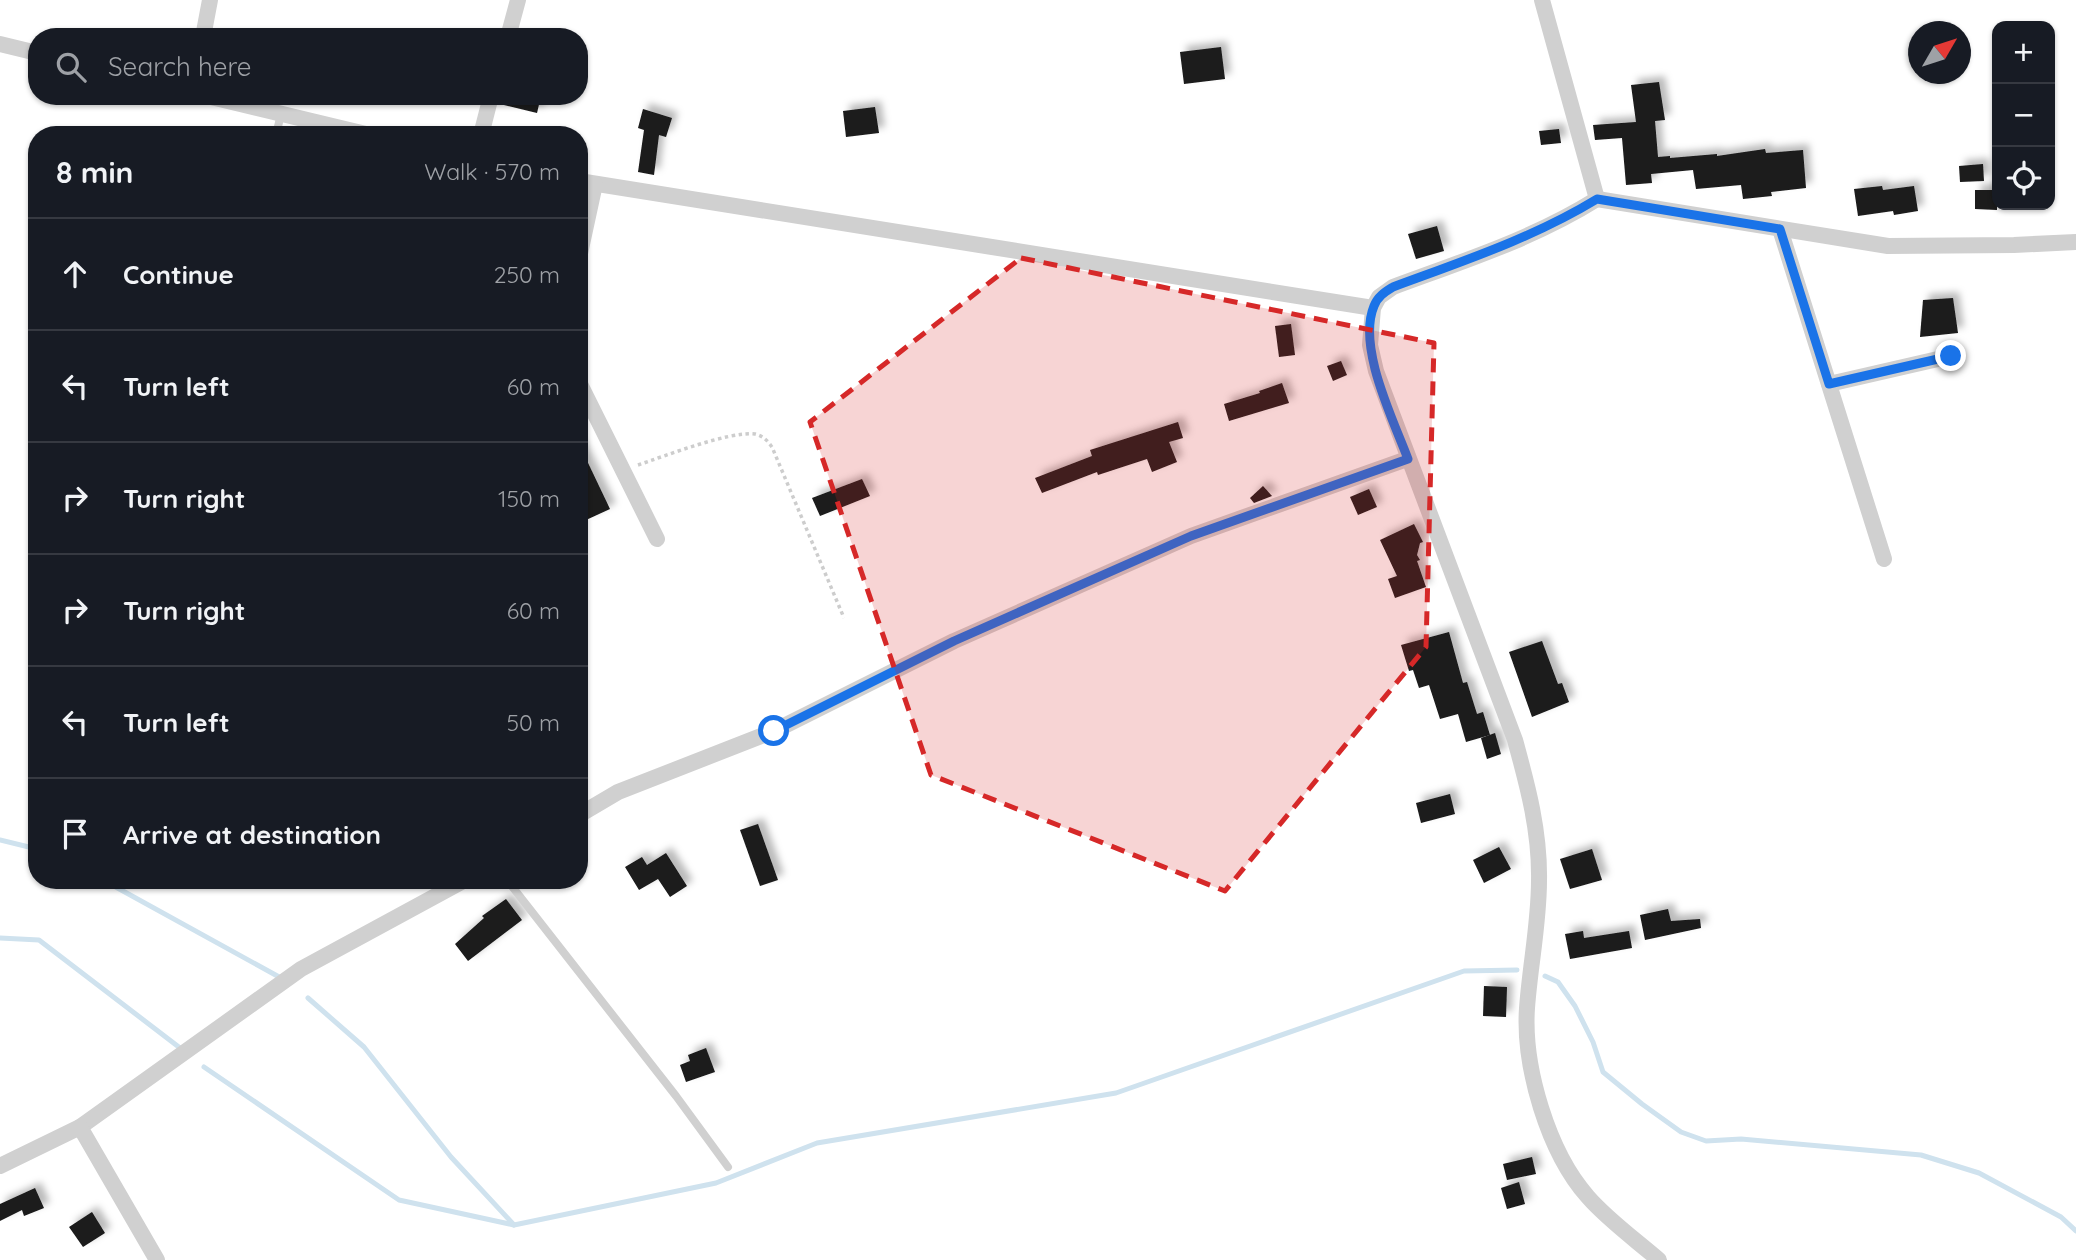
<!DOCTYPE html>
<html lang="en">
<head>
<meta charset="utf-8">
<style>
  body { margin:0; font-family:Quicksand,sans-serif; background:#242831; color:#f1f3f6 }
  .controls { position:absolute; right:21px; top:21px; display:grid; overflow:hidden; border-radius:14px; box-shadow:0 2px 5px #0004 }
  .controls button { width:63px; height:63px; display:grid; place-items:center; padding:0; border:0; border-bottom:2px solid #363941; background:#171b24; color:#f1f3f6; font:35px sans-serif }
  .compass { position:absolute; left:1908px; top:21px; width:63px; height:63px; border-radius:50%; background:#171b24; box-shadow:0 2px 5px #0004; rotate:51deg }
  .stop { position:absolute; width:21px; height:21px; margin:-16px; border:5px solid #1a73e8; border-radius:50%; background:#fff }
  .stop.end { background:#1a73e8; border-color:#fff; box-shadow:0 2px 7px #0008 }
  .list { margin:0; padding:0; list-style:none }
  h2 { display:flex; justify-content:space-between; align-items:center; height:91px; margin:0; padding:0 28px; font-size:30px }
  h2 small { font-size:23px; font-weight:400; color:#9ea1a6 }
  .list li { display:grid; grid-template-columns:46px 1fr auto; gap:21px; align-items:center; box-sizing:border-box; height:112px; padding:0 28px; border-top:2px solid #363941 }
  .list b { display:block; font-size:26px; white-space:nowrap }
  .list em { font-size:23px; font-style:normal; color:#9ea1a6 }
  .icon { flex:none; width:38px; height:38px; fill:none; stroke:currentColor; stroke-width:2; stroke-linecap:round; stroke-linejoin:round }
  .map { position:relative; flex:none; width:2076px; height:1260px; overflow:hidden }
  .search { position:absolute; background:#171b24; box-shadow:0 2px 5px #0004; left:28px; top:28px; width:560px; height:77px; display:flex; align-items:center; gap:18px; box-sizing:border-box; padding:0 24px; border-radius:28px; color:#9ea1a6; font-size:26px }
  .panel { position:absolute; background:#171b24; box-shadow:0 2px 5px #0004; left:28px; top:126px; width:560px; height:763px; border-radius:28px }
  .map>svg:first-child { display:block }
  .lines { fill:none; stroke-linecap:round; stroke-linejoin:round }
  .stream { stroke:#cfe2ee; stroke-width:5 }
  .building { fill:#1a1a1a; filter:url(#shadow) }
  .path { stroke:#cdcdcd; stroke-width:3.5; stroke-dasharray:3.5 3.5; stroke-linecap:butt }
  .lane { stroke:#d0d0d0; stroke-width:8 }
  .street { stroke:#d0d0d0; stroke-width:16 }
  .route { stroke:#1a73e8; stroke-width:9 }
  .marked { fill:#d62828; fill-opacity:0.2; stroke:#d62828; stroke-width:5; stroke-dasharray:14 9; stroke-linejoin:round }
</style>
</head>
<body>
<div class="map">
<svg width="2076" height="1260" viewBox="0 0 2076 1260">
  <defs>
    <filter id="shadow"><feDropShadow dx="6" dy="-6" stdDeviation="3.5" flood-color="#0004"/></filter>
  </defs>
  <rect width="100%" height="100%" fill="#fff"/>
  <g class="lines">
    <!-- stream -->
    <g class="stream">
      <polyline points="0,840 37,849"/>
      <polyline points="103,880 281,978"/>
      <polyline points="0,938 39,940 184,1051"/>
      <polyline points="1545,976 1558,982 1575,1006 1593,1042 1603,1072 1642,1104 1681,1132 1706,1141 1741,1139 1921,1155 1979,1173 2061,1217 2076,1231"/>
      <polyline points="308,998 364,1047 451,1157 514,1225"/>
      <polyline points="204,1067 399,1200 514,1225 716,1183 817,1143 1116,1093 1464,971 1517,970"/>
    </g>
  </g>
  <!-- building -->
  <g class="building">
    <polygon points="1221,47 1225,79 1184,84 1180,52"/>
    <polygon points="1659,82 1665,120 1655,121 1658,157 1670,156 1670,158 1717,154 1717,156 1765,149 1766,153 1803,150 1806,188 1771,192 1772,196 1743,199 1741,185 1696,189 1693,170 1651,174 1652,183 1626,185 1622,138 1595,140 1593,125 1636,122 1631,85"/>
    <polygon points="501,96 541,96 537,113 500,104"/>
    <polygon points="875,107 879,133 846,137 843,111"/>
    <polygon points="643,109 672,118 666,137 659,135 654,175 638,172 644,130 638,128"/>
    <polygon points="1559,129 1561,143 1541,145 1539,131"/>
    <polygon points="1983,164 1984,181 1960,182 1959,166"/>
    <polygon points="1882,186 1883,190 1914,186 1918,211 1894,215 1893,211 1858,216 1854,189"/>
    <polygon points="1975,190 1997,190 1997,210 1975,209"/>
    <polygon points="1437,226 1444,251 1416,259 1408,234"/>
    <polygon points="1953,298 1958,333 1920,337 1923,300"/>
    <polygon points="1291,324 1295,355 1279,357 1275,326"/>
    <polygon points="1341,361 1347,375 1333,381 1327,366"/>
    <polygon points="1282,383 1289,403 1229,421 1224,404 1260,393 1259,391"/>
    <polygon points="1178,422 1183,438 1169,442 1177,462 1152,472 1147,459 1098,475 1097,472 1042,493 1035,478 1092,456 1090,450"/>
    <polygon points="579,444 610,509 586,520 579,505"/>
    <polygon points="862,479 870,496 820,516 812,498"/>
    <polygon points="1263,486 1272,496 1254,503 1250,498"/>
    <polygon points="1369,489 1377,507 1358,515 1350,497"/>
    <polygon points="1414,524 1423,542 1420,543 1417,555 1420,560 1417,561 1426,587 1395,598 1388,579 1397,576 1380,540"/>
    <polygon points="1449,632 1463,683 1467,682 1477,714 1483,712 1490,735 1466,742 1458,714 1440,719 1429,685 1419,688 1413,670 1409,671 1401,645"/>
    <polygon points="1542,641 1558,684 1562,683 1569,702 1532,717 1509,652"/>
    <polygon points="1495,733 1501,754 1487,759 1481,738"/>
    <polygon points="1450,794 1455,814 1421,823 1416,803"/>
    <polygon points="758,824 778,880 760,886 740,830"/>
    <polygon points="1499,847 1511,869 1484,883 1473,860"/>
    <polygon points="1592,849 1602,880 1570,889 1560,859"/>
    <polygon points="666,853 687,886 670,897 658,879 639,890 625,867 642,857 647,865"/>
    <polygon points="506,899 522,920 468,961 455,944 484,918 482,916"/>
    <polygon points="1668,909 1671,921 1700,919 1701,928 1645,940 1640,915"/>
    <polygon points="1583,931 1584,938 1629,931 1632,948 1570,959 1565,934"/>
    <polygon points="1484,986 1507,987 1506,1017 1483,1016"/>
    <polygon points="706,1048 715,1072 686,1082 680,1065 690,1061 688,1055"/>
    <polygon points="1532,1157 1536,1174 1507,1180 1503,1164"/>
    <polygon points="1519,1182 1525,1204 1507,1209 1501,1188"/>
    <polygon points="35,1188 44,1208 24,1216 22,1210 0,1221 0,1204"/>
    <polygon points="92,1212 105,1233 83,1247 69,1227"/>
  </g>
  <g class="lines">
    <!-- path -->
    <path class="path" d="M638,465C665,456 729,431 755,434C763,436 767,440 772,447L844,618"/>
    <!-- lane -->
    <g class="lane">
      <polyline points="276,135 281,114"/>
      <polyline points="507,880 676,1096 728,1167"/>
    </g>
    <!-- street -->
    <g class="street">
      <path d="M1542,0L1597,199C1533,239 1463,261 1393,287L1379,297L1373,308L1370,345L1376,371L1515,740C1528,787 1540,832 1539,881C1539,923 1530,966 1527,1008C1523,1067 1548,1152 1588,1197C1608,1220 1636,1240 1659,1260"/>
      <polyline points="203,37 210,0"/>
      <polyline points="508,37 518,0"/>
      <polyline points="0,44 37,53"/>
      <polyline points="207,96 370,135"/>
      <polyline points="481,135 491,96"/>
      <polyline points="579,181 1373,308"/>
      <polyline points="1597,199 1888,246 2014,245 2076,242"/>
      <polyline points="1780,229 1884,559"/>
      <polyline points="579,258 595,184"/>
      <polyline points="579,382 657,539"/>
      <polyline points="1829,384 1951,356"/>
      <polyline points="579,815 618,792 774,731 954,641 1191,536 1407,459"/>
      <polyline points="80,1127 301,969 465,880"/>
      <polyline points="0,1166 80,1127 157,1260"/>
    </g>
  </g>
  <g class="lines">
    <!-- route -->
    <path class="route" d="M774,731L954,641L1191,536L1408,459C1393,419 1357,347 1374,306C1378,296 1385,292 1393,287C1463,261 1533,238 1597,199L1780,229L1829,384L1951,356"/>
  </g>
  <!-- marked area -->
  <path class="marked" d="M1021,258L1434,343L1426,647L1225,891L931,775L810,422Z"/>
</svg>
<div class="controls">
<button>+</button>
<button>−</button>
<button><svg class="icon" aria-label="locate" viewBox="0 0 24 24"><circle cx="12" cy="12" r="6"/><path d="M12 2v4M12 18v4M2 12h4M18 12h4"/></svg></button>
</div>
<svg class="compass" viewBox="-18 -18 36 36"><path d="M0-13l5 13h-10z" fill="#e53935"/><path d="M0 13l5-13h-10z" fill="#9ea1a6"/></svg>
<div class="stop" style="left:774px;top:731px"></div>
<div class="stop end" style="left:1951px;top:356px"></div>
<div class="search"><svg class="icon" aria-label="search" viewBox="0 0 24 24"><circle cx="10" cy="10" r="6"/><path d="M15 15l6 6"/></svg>Search here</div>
<section class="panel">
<h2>8 min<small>Walk · 570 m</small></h2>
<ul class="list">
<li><svg class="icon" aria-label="ahead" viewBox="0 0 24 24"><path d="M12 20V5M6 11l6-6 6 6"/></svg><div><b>Continue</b></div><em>250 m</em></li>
<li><svg class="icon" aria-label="left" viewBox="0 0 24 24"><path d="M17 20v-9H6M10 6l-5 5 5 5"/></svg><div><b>Turn left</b></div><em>60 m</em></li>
<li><svg class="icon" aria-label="right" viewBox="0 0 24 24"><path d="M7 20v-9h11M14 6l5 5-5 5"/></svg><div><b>Turn right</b></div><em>150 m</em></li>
<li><svg class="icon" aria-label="right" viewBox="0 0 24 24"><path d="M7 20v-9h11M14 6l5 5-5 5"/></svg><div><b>Turn right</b></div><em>60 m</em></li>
<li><svg class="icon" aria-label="left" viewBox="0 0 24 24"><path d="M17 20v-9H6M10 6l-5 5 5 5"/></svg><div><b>Turn left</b></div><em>50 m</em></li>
<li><svg class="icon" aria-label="arrive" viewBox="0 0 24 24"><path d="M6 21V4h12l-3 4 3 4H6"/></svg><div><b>Arrive at destination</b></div></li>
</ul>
</section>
</div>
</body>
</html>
